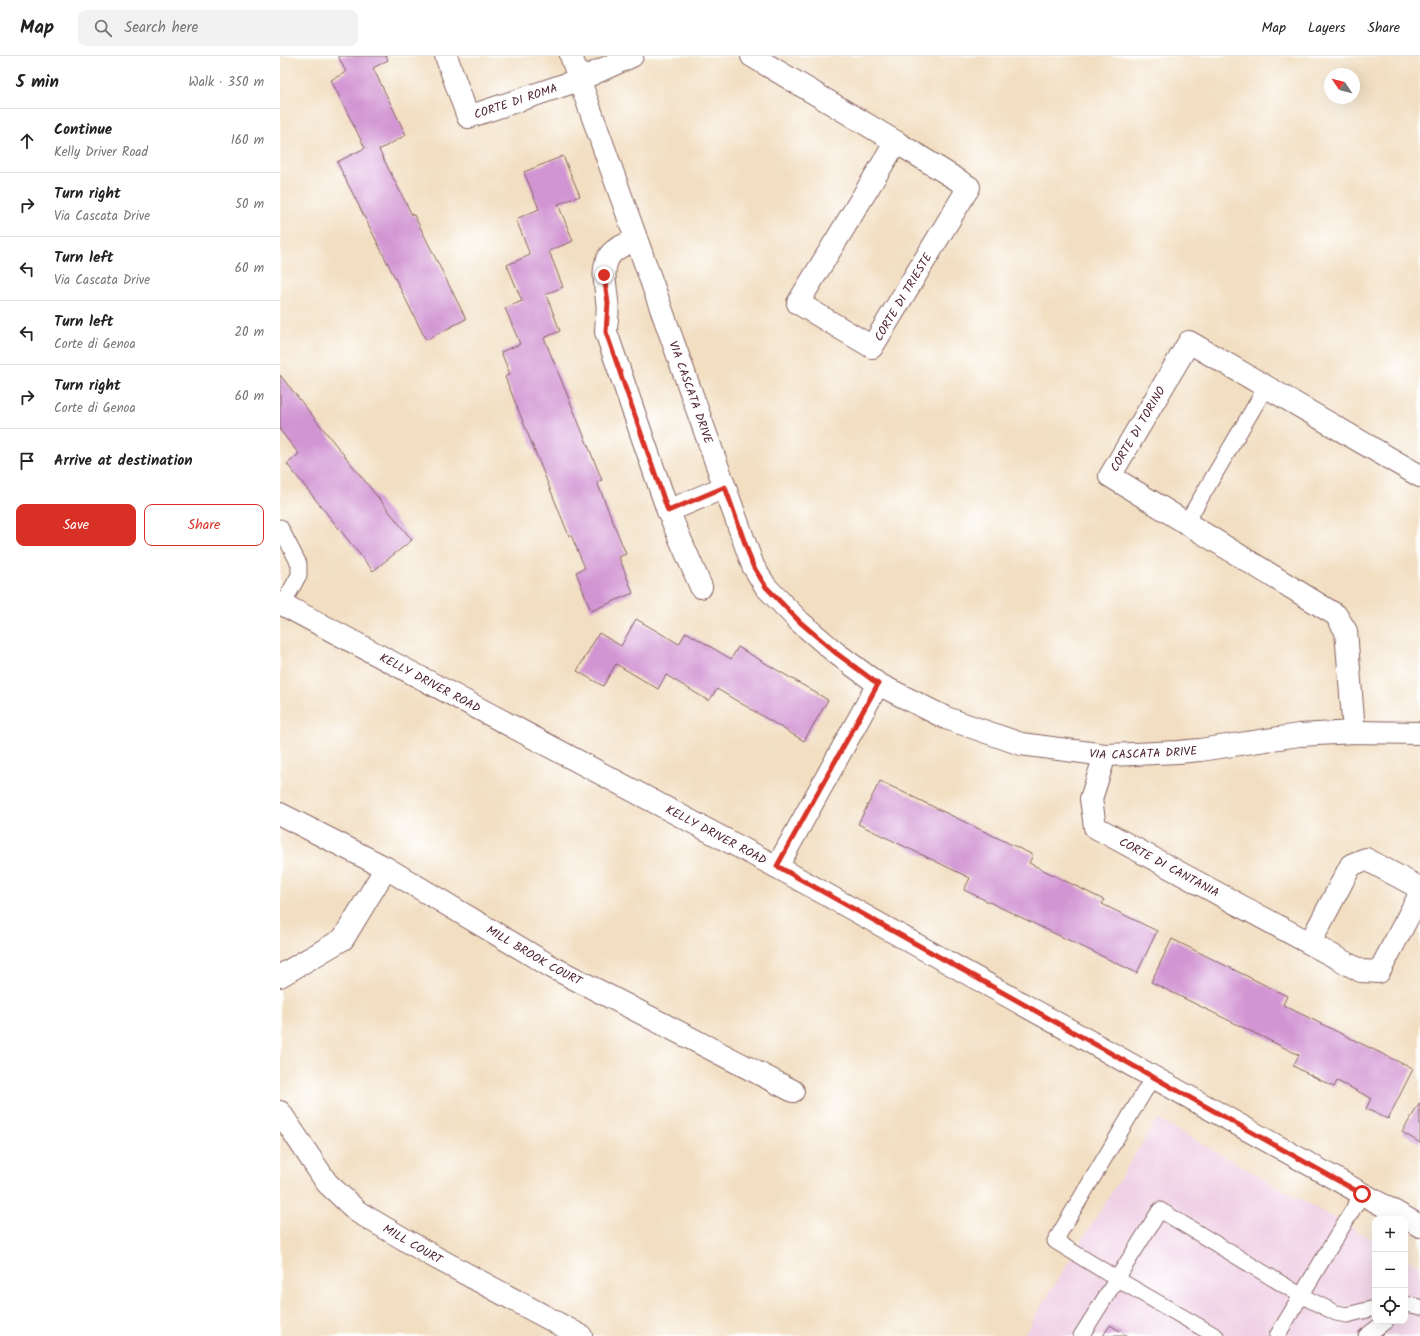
<!DOCTYPE html>
<html lang="en">
<head>
<meta charset="utf-8">
<style>
  body { margin:0; font-family:Kalam,sans-serif; background:#f2f2f2; color:#222 }
  .controls { position:absolute; right:12px; bottom:12px; display:grid; overflow:hidden; border-radius:8px; box-shadow:0 4px 16px #0002 }
  .controls button { width:36px; height:36px; display:grid; place-items:center; padding:0; border:0; border-bottom:1px solid #e0e0e0; background:#fff; color:#222; font:20px sans-serif }
  .compass { position:absolute; left:1044px; top:12px; width:36px; height:36px; border-radius:50%; background:#fff; box-shadow:0 4px 16px #0002; rotate:305deg }
  .stop { position:absolute; width:12px; height:12px; margin:-9px; border:3px solid #d93025; border-radius:50%; background:#fff }
  .stop.end { background:#d93025; border-color:#fff; box-shadow:0 1px 4px #0008 }
  .list { margin:0; padding:0; list-style:none }
  h2 { display:flex; justify-content:space-between; align-items:center; height:52px; margin:0; padding:0 16px; font-size:17px }
  h2 small { font-size:13px; font-weight:400; color:#767676 }
  .list li { display:grid; grid-template-columns:26px 1fr auto; gap:12px; align-items:center; box-sizing:border-box; height:64px; padding:0 16px; border-top:1px solid #e0e0e0 }
  .list b { display:block; font-size:15px; white-space:nowrap }
  .list p { margin:0; font-size:13px; white-space:nowrap; color:#767676 }
  .list em { font-size:13px; font-style:normal; color:#767676 }
  .actions { display:flex; gap:8px; padding:12px 16px }
  .actions a { flex:1; padding:9px 0; border:1px solid #d93025; border-radius:8px; text-align:center; font-size:14px; color:#d93025 }
  .actions .main { background:#d93025; color:#fff }
  .icon { flex:none; width:22px; height:22px; fill:none; stroke:currentColor; stroke-width:2; stroke-linecap:round; stroke-linejoin:round }
  .map { position:relative; flex:none; width:1140px; height:1280px; overflow:hidden }
  header { display:flex; align-items:center; gap:24px; box-sizing:border-box; height:56px; padding:0 20px; background:#fff; border-bottom:1px solid #e0e0e0 }
  header strong { font-size:19px }
  nav { display:flex; gap:22px; margin-inline-start:auto; font-size:14px }
  .search { width:280px; height:36px; background:#f2f2f2; display:flex; align-items:center; gap:10px; box-sizing:border-box; padding:0 14px; border-radius:8px; color:#767676; font-size:15px }
  main { display:flex }
  aside { flex:1; background:#fff }
  .map>svg:first-child { display:block }
  .built { fill:#f0d0e5 }
  .building { fill:#d295d3 }
  .lines { fill:none; stroke-linecap:round; stroke-linejoin:round }
  .service-casing { stroke:#856260; stroke-width:17 }
  .minor-casing { stroke:#856260; stroke-width:24 }
  .service { stroke:#fff; stroke-width:15 }
  .minor { stroke:#fff; stroke-width:22 }
  .route { stroke:#d93025; stroke-width:5 }
  .labels { text-anchor:middle; stroke-width:3; stroke-linejoin:round; paint-order:stroke }
  .street-label { font-size:12px; fill:#4a1f2b; stroke:#fff }
</style>
</head>
<body>
<header>
<strong>Map</strong>
<div class="search"><svg class="icon" aria-label="search" viewBox="0 0 24 24"><circle cx="10" cy="10" r="6"/><path d="M15 15l6 6"/></svg>Search here</div>
<nav><a>Map</a><a>Layers</a><a>Share</a></nav>
</header>
<main>
<aside>
<h2>5 min<small>Walk · 350 m</small></h2>
<ul class="list">
<li><svg class="icon" aria-label="ahead" viewBox="0 0 24 24"><path d="M12 20V5M6 11l6-6 6 6"/></svg><div><b>Continue</b><p>Kelly Driver Road</p></div><em>160 m</em></li>
<li><svg class="icon" aria-label="right" viewBox="0 0 24 24"><path d="M7 20v-9h11M14 6l5 5-5 5"/></svg><div><b>Turn right</b><p>Via Cascata Drive</p></div><em>50 m</em></li>
<li><svg class="icon" aria-label="left" viewBox="0 0 24 24"><path d="M17 20v-9H6M10 6l-5 5 5 5"/></svg><div><b>Turn left</b><p>Via Cascata Drive</p></div><em>60 m</em></li>
<li><svg class="icon" aria-label="left" viewBox="0 0 24 24"><path d="M17 20v-9H6M10 6l-5 5 5 5"/></svg><div><b>Turn left</b><p>Corte di Genoa</p></div><em>20 m</em></li>
<li><svg class="icon" aria-label="right" viewBox="0 0 24 24"><path d="M7 20v-9h11M14 6l5 5-5 5"/></svg><div><b>Turn right</b><p>Corte di Genoa</p></div><em>60 m</em></li>
<li><svg class="icon" aria-label="arrive" viewBox="0 0 24 24"><path d="M6 21V4h12l-3 4 3 4H6"/></svg><div><b>Arrive at destination</b></div></li>
</ul>
<div class="actions"><a class="main">Save</a><a>Share</a></div>
</aside>
<div class="map">
<svg width="1140" height="1280" viewBox="0 0 1140 1280">
  <rect width="100%" height="100%" fill="#fff"/>
  <filter id="ink" filterUnits="userSpaceOnUse"><feTurbulence type="fractalNoise" baseFrequency=".025" numOctaves="2"/><feDisplacementMap in="SourceGraphic" scale="8" xChannelSelector="R" yChannelSelector="G"/><feConvolveMatrix kernelMatrix="1 2 1 2 8 2 1 2 1" color-interpolation-filters="sRGB"/></filter>
  <filter id="wash" filterUnits="userSpaceOnUse"><feTurbulence type="fractalNoise" baseFrequency=".012" numOctaves="4" result="noise"/><feDisplacementMap in="SourceGraphic" scale="16" xChannelSelector="R" yChannelSelector="G"/><feGaussianBlur stdDeviation="0.9" result="paint"/><feColorMatrix in="noise" values="0 0 0 0 0 0 0 0 0 0 0 0 0 0 0 0 0 1.4 0 .05"/><feComposite in="paint" operator="in"/></filter>
  <g filter="url(#wash)">
    <rect width="100%" height="100%" fill="#f2dfc2"/>
    <!-- built -->
    <polygon class="built" points="877,1063 1095,1185 1095,1265 1125,1265 1125,1202 1140,1210 1140,1280 743,1280"/>
    <g id="blocks">
      <!-- building -->
      <g class="building">
        <polygon points="58,0 106,0 108,4 93,12 126,79 99,94 132,159 134,159 186,263 146,284 57,106 85,92 51,24 66,16"/>
        <polygon points="283,100 300,140 278,148 293,185 269,195 283,231 266,238 280,275 264,282 322,424 317,426 346,498 339,501 353,537 311,555 296,516 305,512 291,479 289,480 225,321 230,318 221,296 240,288 225,252 242,245 227,209 250,199 236,163 259,153 244,116"/>
        <polygon points="0,319 132,484 93,515 7,408 19,398 0,374"/>
        <polygon points="356,563 399,588 406,576 451,603 458,591 548,644 524,685 437,633 429,645 386,619 378,633 336,608 323,630 297,615 319,577 341,590"/>
        <polygon points="600,725 753,799 749,807 824,844 822,848 877,875 857,917 684,834 690,822 578,768"/>
        <polygon points="892,883 1007,940 1003,949 1133,1013 1108,1063 1086,1053 1091,1042 1057,1025 1054,1031 1013,1010 1019,999 871,926"/>
        <polygon points="1140,1047 1140,1087 1122,1076"/>
        <polygon points="830,1269 848,1280 823,1280"/>
      </g>
    </g>
  </g>
  <g filter="url(#ink)">
    <use href="#blocks" fill-opacity="0" stroke="#856260" stroke-width="1"/>
    <g class="lines">
      <!-- service casing -->
      <g class="service-casing">
        <g id="service">
          <polyline points="906,467 986,331"/>
          <polyline points="0,471 19,508 19,519 3,548"/>
          <polyline points="873,1021 775,1185 837,1223 936,1280"/>
          <polyline points="1125,1248 1140,1251"/>
          <polyline points="801,1280 880,1154 1022,1240 1056,1257 1067,1259 1095,1252"/>
          <polyline points="997,1280 1082,1138"/>
          <polyline points="1086,1280 1106,1265"/>
        </g>
      </g>
      <!-- minor casing -->
      <g class="minor-casing">
        <g id="minor">
          <path id="s1" d="M166,0L188,61L299,24L352,0"/>
          <path id="s2" d="M291,0L473,510L486,531L520,566L556,597L598,628L666,662L741,688L825,699L855,698L898,696L920,694L1019,679L1074,676L1140,677"/>
          <polyline points="472,0 616,86"/>
          <polygon points="616,86 689,131 592,291 518,247"/>
          <path d="M356,184C348,187 340,190 334,195C319,207 326,230 327,245C329,255 326,266 326,276L388,455L445,431"/>
          <polyline points="388,455 421,531"/>
          <path id="s3" d="M0,547L497,811L1140,1170"/>
          <path id="s4" d="M1074,676L1066,575L1056,559L830,420L909,286L1140,420"/>
          <path id="s5" d="M825,699L811,743L815,771L1081,915L1099,916L1139,840L1136,830L1086,803L1071,809L1030,887"/>
          <path id="s6" d="M0,758L106,812L272,911L513,1035"/>
          <polyline points="497,811 598,628"/>
          <polyline points="0,920 63,883 106,812"/>
          <path id="s7" d="M0,1056L47,1127L78,1156L151,1199L301,1280"/>
        </g>
      </g>
      <!-- service -->
      <use href="#service" class="service"/>
      <!-- minor -->
      <use href="#minor" class="minor"/>
    </g>
  </g>
  <g class="lines" filter="url(#ink)">
    <!-- route -->
    <polyline class="route" points="324,219 328,247 326,276 388,455 445,431 473,510 486,531 520,566 556,597 598,628 497,810 1082,1138"/>
  </g>
  <g class="labels">
    <!-- street labels -->
    <g class="street-label">
      <text dy="4" stroke="none"><textPath href="#s1" startOffset="115">CORTE DI ROMA</textPath></text>
      <text transform="translate(623 241) rotate(-59)" y="4">CORTE DI TRIESTE</text>
      <text dy="4" stroke="none"><textPath href="#s2" startOffset="357">VIA CASCATA DRIVE</textPath></text>
      <text dy="4" stroke="none"><textPath href="#s4" startOffset="440">CORTE DI TORINO</textPath></text>
      <text dy="4" stroke="none"><textPath href="#s3" startOffset="170">KELLY DRIVER ROAD</textPath></text>
      <text dy="4" stroke="none"><textPath href="#s2" startOffset="993">VIA CASCATA DRIVE</textPath></text>
      <text dy="4" stroke="none"><textPath href="#s3" startOffset="494">KELLY DRIVER ROAD</textPath></text>
      <text dy="4" stroke="none"><textPath href="#s5" startOffset="159">CORTE DI CANTANIA</textPath></text>
      <text dy="4" stroke="none"><textPath href="#s6" startOffset="291">MILL BROOK COURT</textPath></text>
      <text dy="4" stroke="none"><textPath href="#s7" startOffset="191">MILL COURT</textPath></text>
    </g>
  </g>
</svg>
<div class="controls">
<button>+</button>
<button>−</button>
<button><svg class="icon" aria-label="locate" viewBox="0 0 24 24"><circle cx="12" cy="12" r="6"/><path d="M12 2v4M12 18v4M2 12h4M18 12h4"/></svg></button>
</div>
<svg class="compass" viewBox="-18 -18 36 36"><path d="M0-13l5 13h-10z" fill="#e53935"/><path d="M0 13l5-13h-10z" fill="#767676"/></svg>
<div class="stop" style="left:1082px;top:1138px"></div>
<div class="stop end" style="left:324px;top:219px"></div>
</div>
</main>
</body>
</html>
